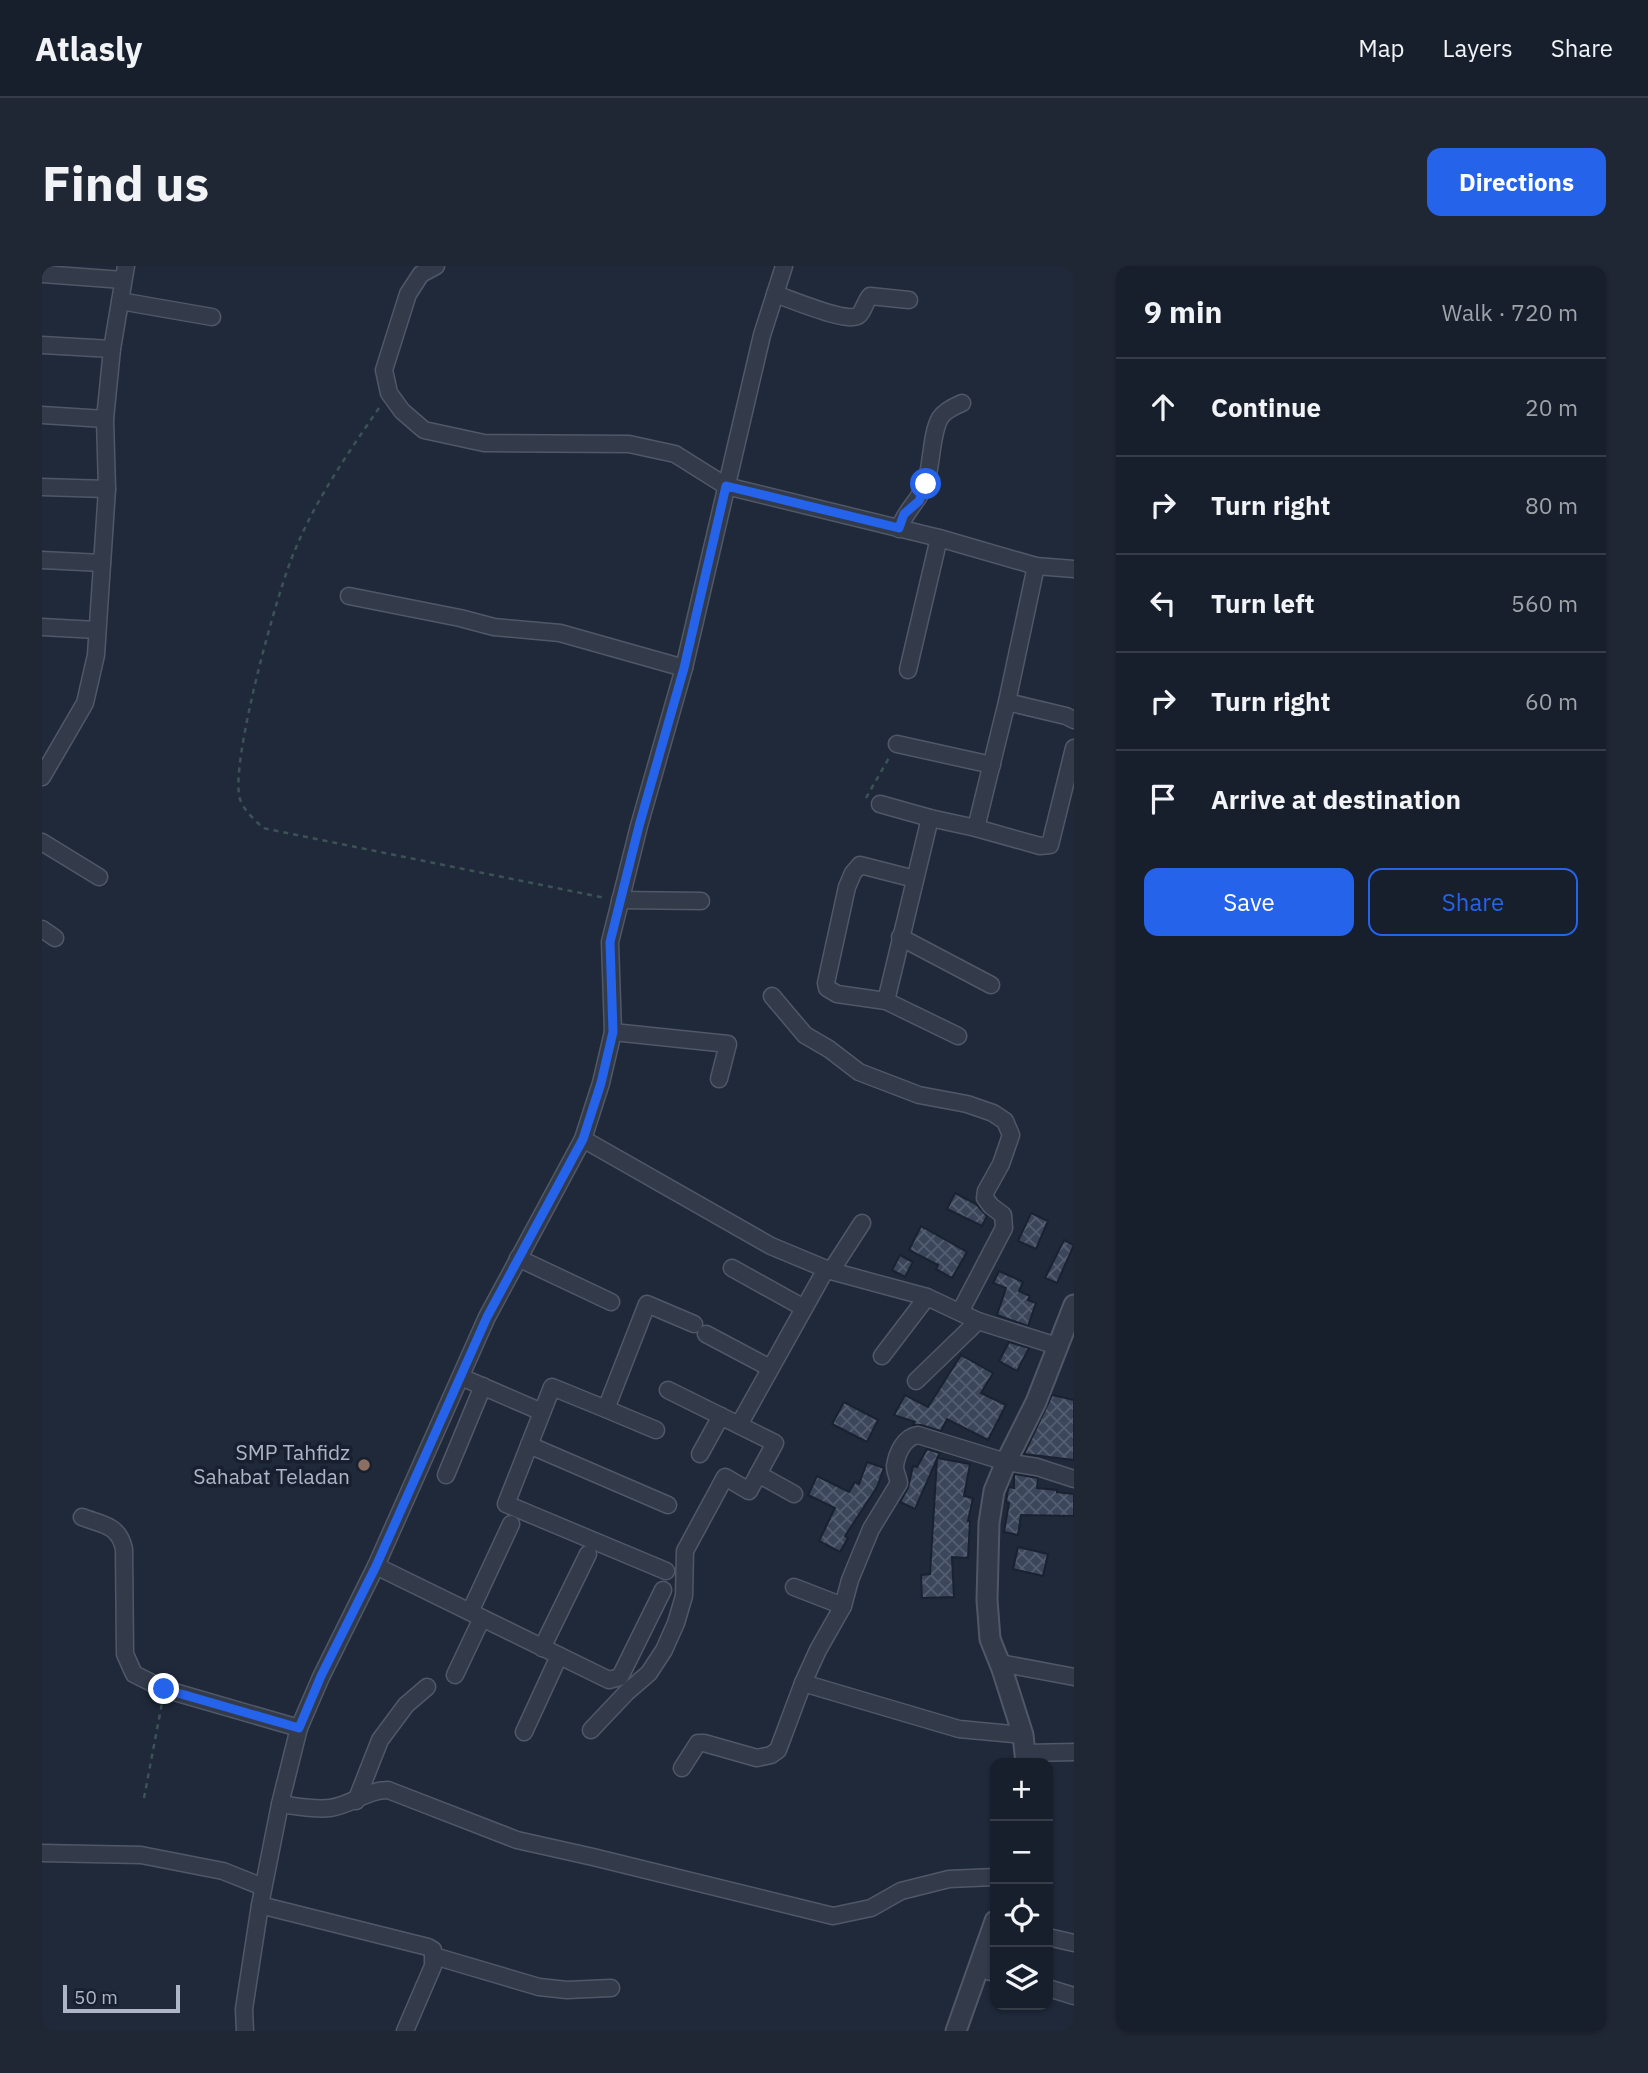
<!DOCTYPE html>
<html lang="en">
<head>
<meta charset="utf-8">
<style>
  body { margin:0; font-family:"IBM Plex Sans",sans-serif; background:#202734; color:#f1f3f6 }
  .controls { position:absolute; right:21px; bottom:21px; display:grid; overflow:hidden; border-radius:14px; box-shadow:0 2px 5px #0004 }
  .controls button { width:63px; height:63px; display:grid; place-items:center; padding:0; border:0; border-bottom:2px solid #363d48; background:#171f2c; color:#f1f3f6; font:35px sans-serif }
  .scale { position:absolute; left:21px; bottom:18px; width:117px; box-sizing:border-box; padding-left:7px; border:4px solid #adb5c7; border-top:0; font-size:19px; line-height:24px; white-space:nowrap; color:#adb5c7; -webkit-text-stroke:5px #18202f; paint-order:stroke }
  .stop { position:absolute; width:21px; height:21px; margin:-16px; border:5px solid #2563eb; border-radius:50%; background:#fff }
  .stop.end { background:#2563eb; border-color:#fff; box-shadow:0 2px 7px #0008 }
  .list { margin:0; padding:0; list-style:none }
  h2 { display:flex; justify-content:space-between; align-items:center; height:91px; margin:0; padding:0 28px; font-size:30px }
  h2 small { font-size:23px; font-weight:400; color:#9ea2a9 }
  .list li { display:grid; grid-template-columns:46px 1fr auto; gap:21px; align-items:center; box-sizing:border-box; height:98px; padding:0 28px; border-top:2px solid #363d48 }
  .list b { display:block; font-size:26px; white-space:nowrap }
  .list em { font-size:23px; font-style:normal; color:#9ea2a9 }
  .actions { display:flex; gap:14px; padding:21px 28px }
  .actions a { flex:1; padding:16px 0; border:2px solid #2563eb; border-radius:14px; text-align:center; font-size:24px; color:#2563eb }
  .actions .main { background:#2563eb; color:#fff }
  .icon { flex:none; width:38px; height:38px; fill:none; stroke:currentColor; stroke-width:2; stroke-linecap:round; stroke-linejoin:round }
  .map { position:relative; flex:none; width:1032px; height:1765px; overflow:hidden; border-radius:14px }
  header { display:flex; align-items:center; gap:42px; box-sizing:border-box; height:98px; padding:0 35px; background:#171f2c; border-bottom:2px solid #363d48 }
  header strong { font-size:33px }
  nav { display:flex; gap:38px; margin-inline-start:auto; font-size:24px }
  .intro { display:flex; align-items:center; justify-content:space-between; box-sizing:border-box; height:168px; padding:0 42px }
  h1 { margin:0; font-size:49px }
  .button { padding:18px 32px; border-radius:14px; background:#2563eb; color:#fff; font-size:24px; font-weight:700 }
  main { display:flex; gap:42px; padding:0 42px }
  aside { flex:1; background:#171f2c; border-radius:14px; box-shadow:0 2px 5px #0004 }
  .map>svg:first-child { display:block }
  .building { fill:url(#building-cross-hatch); stroke:#1a2231; stroke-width:2 }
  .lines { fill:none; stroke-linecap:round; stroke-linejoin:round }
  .minor-casing { stroke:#505868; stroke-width:19 }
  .tertiary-casing { stroke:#505868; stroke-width:23 }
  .path { stroke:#3c5255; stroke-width:2.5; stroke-dasharray:5 5; stroke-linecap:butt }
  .minor { stroke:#333b4a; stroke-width:16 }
  .tertiary { stroke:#333b4a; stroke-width:19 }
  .route { stroke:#2563eb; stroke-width:9 }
  .education-dot { fill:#8d6e63; stroke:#18202f; stroke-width:2.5 }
  .labels { text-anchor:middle; stroke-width:7; stroke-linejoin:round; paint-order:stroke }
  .poi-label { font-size:21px; fill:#adb5c7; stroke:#18202f; text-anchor:end }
</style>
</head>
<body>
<header>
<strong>Atlasly</strong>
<nav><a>Map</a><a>Layers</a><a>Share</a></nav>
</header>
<div class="intro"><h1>Find us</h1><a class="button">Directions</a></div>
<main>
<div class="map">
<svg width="1032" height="1765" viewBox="0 0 1032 1765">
  <defs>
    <pattern id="building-cross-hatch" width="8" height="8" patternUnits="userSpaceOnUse" patternTransform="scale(1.75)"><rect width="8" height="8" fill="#3b465b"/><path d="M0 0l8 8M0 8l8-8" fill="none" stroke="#555e71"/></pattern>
  </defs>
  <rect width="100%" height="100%" fill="#1f293a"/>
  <!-- building -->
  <g class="building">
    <polygon points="913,927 934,938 945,950 940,960 905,943"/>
    <polygon points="989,947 1006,955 994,983 976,975"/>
    <polygon points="879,960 925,986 910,1012 894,1003 896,999 867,984"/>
    <polygon points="1022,974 1032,979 1015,1017 1003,1012"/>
    <polygon points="858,989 871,996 863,1011 850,1004"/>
    <polygon points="957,1005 981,1016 977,1025 988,1030 986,1034 994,1037 986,1060 955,1049 964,1022 951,1017"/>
    <polygon points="967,1076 987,1082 975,1105 957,1095"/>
    <polygon points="919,1089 951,1107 939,1127 964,1139 946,1174 905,1153 899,1165 879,1159 871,1159 873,1156 852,1149 863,1129 886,1141"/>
    <polygon points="1010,1129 1032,1134 1032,1194 982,1188"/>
    <polygon points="802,1136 836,1154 825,1176 790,1158"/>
    <polygon points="885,1183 898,1187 895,1192 928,1198 922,1230 931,1232 926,1255 928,1255 926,1292 910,1291 912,1331 880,1332 879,1309 888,1308 895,1193 873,1243 858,1236 866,1222 871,1200 875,1201"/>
    <polygon points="825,1196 842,1202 835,1221 803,1270 806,1272 798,1286 777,1275 793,1242 766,1229 775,1210 807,1226 813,1216 817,1218"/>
    <polygon points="972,1208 996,1212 995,1222 1015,1224 1015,1226 1032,1228 1032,1250 979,1249 976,1269 962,1266 967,1237 964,1236 966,1224 967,1221 972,1222"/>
    <polygon points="976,1281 1006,1288 1001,1310 971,1303"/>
  </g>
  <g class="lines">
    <!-- minor casing -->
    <g class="minor-casing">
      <g id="minor">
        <polyline points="394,0 379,8 366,28 342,104 347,127 360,145 382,164 442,177 587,178 633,188 684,220 897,272 994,300 1032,303"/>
        <polyline points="0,8 81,14"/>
        <path d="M733,28C746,32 808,59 817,49C822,44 823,36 828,30L867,34"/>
        <polyline points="78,35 170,51"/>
        <polyline points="0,79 70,83"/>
        <polyline points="0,149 63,153"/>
        <polyline points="0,221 65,223"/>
        <path d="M857,263C863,244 878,235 884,216C890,198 889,168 898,152C902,145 913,140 920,137"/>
        <polyline points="0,294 60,297"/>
        <polyline points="307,330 418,352 452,361 518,367 642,402"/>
        <polyline points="0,361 55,364"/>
        <polyline points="866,404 897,272"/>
        <polyline points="965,436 1024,450 1032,454"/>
        <polyline points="855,478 950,499"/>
        <polyline points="0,511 43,437 54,389 65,223 63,153 70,83 84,0"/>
        <polyline points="838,538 888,552"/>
        <polyline points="934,562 998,580 1008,579 1032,482"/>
        <polyline points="0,576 57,611"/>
        <polyline points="873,613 818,599 811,607 805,621 784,717 785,722 795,728 844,735 916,770"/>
        <polyline points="578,634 659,635"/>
        <polyline points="0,663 13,672"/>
        <polyline points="858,671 949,719"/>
        <polyline points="730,730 763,769 787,783 817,806 877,829 925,838 951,847 963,855 969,869 959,898 944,925 943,932 949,940 961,949 962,962 918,1046"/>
        <polyline points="844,735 888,552 934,562 965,436 994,300"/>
        <polyline points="571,766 686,778 677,813"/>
        <polyline points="541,873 729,980 789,1005 885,1031 936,1055 1015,1080"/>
        <polyline points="476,992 569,1036"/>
        <polyline points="690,1002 762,1042"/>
        <polyline points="789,1005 820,957"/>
        <polyline points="664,1068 728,1102"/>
        <polyline points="840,1090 885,1031"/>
        <polyline points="419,1111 500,1146"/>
        <polyline points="874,1115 936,1055"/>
        <polyline points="564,1143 614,1164"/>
        <polyline points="697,1159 784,1003"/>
        <polyline points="487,1179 626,1239"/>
        <polyline points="658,1188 679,1150"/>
        <polyline points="716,1208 752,1228"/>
        <polyline points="404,1209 441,1120"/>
        <path d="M40,1251C61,1259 77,1259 82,1283L83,1388L92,1408L122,1423L257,1462"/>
        <polyline points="334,1300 445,1051 541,873 559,817 571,766 568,676 597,560 642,402 720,69 742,0"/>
        <polyline points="624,1305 464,1238 510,1121 564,1143 605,1038 652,1058"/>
        <polyline points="752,1321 801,1340"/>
        <polyline points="428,1346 469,1258"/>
        <polyline points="500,1382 546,1288"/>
        <polyline points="958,1397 1032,1411"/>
        <polyline points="413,1409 440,1352"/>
        <polyline points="761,1417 917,1463 981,1469"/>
        <polyline points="549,1464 585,1426 607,1407 622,1384 634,1357 642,1330 643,1285 683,1211 707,1225 733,1177 626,1124"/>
        <polyline points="482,1466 517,1390"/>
        <polyline points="984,1487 1032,1486"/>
        <path d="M640,1502L656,1477H662L715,1492L729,1489L736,1484L761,1417L776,1384L801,1340L808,1314L829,1263L857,1217C856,1211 853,1206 853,1200C855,1187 862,1171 876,1169L964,1196L995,1201L1032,1213"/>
        <polyline points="314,1535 338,1474 364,1439 385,1421"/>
        <path d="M238,1538C254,1540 272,1544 288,1542C310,1539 324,1524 346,1524L475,1574L551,1591L791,1650L829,1642L859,1625L907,1613L953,1611"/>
        <polyline points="0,1587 99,1589 181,1605 221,1621"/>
        <polyline points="218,1639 386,1681 391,1684 391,1700 363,1765"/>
        <polyline points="1006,1671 1032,1677"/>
        <polyline points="392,1690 497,1721 525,1724 569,1722"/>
        <polyline points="935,1702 953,1707"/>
        <polyline points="1006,1722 1032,1730"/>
        <polyline points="203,1765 202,1743 218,1639 238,1538 257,1462 279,1411 334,1300 567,1414 578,1411 621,1324"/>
      </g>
    </g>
    <!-- tertiary casing -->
    <g class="tertiary-casing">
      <g id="tertiary">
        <polyline points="984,1497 981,1469 960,1403 948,1373 945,1334 947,1257 952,1225 964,1196 994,1136 1032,1039"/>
        <polyline points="914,1765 953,1655"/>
      </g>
    </g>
    <!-- path -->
    <g class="path">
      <path d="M337,142C306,187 274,233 253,284C236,322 187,499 198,533C202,545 213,554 221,562L563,632"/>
      <polyline points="824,532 848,490"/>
      <polyline points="102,1532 120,1437"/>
    </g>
    <!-- minor -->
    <use href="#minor" class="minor"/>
    <!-- tertiary -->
    <use href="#tertiary" class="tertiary"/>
  </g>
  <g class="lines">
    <!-- route -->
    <polyline class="route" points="122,1423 257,1462 279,1410 334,1300 445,1051 541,873 559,817 571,766 568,676 597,560 642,402 684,220 857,262 862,248 877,235 884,218"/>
  </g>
  <!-- markers -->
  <circle class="education-dot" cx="322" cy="1199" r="7"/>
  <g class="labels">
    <!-- poi labels -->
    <g class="poi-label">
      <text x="308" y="1194">SMP Tahfidz<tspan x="308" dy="24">Sahabat Teladan</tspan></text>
    </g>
  </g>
</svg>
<div class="controls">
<button>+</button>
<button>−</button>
<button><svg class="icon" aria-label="locate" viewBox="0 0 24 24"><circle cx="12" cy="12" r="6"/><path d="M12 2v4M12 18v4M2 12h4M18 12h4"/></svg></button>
<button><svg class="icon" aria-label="layers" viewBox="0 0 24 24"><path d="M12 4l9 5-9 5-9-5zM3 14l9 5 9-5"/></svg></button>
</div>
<div class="scale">50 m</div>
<div class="stop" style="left:884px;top:218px"></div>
<div class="stop end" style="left:122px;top:1423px"></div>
</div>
<aside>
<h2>9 min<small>Walk · 720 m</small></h2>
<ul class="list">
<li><svg class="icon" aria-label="ahead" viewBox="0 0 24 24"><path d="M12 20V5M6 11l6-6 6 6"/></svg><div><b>Continue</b></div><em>20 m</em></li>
<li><svg class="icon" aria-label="right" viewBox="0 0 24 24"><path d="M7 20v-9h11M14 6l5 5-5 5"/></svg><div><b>Turn right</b></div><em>80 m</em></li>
<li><svg class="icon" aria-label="left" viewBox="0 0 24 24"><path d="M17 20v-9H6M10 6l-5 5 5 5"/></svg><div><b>Turn left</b></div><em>560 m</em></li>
<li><svg class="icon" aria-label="right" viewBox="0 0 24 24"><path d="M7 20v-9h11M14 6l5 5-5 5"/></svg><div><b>Turn right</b></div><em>60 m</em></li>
<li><svg class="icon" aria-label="arrive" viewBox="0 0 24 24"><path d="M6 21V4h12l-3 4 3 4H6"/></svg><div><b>Arrive at destination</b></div></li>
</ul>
<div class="actions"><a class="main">Save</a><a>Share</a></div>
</aside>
</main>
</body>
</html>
